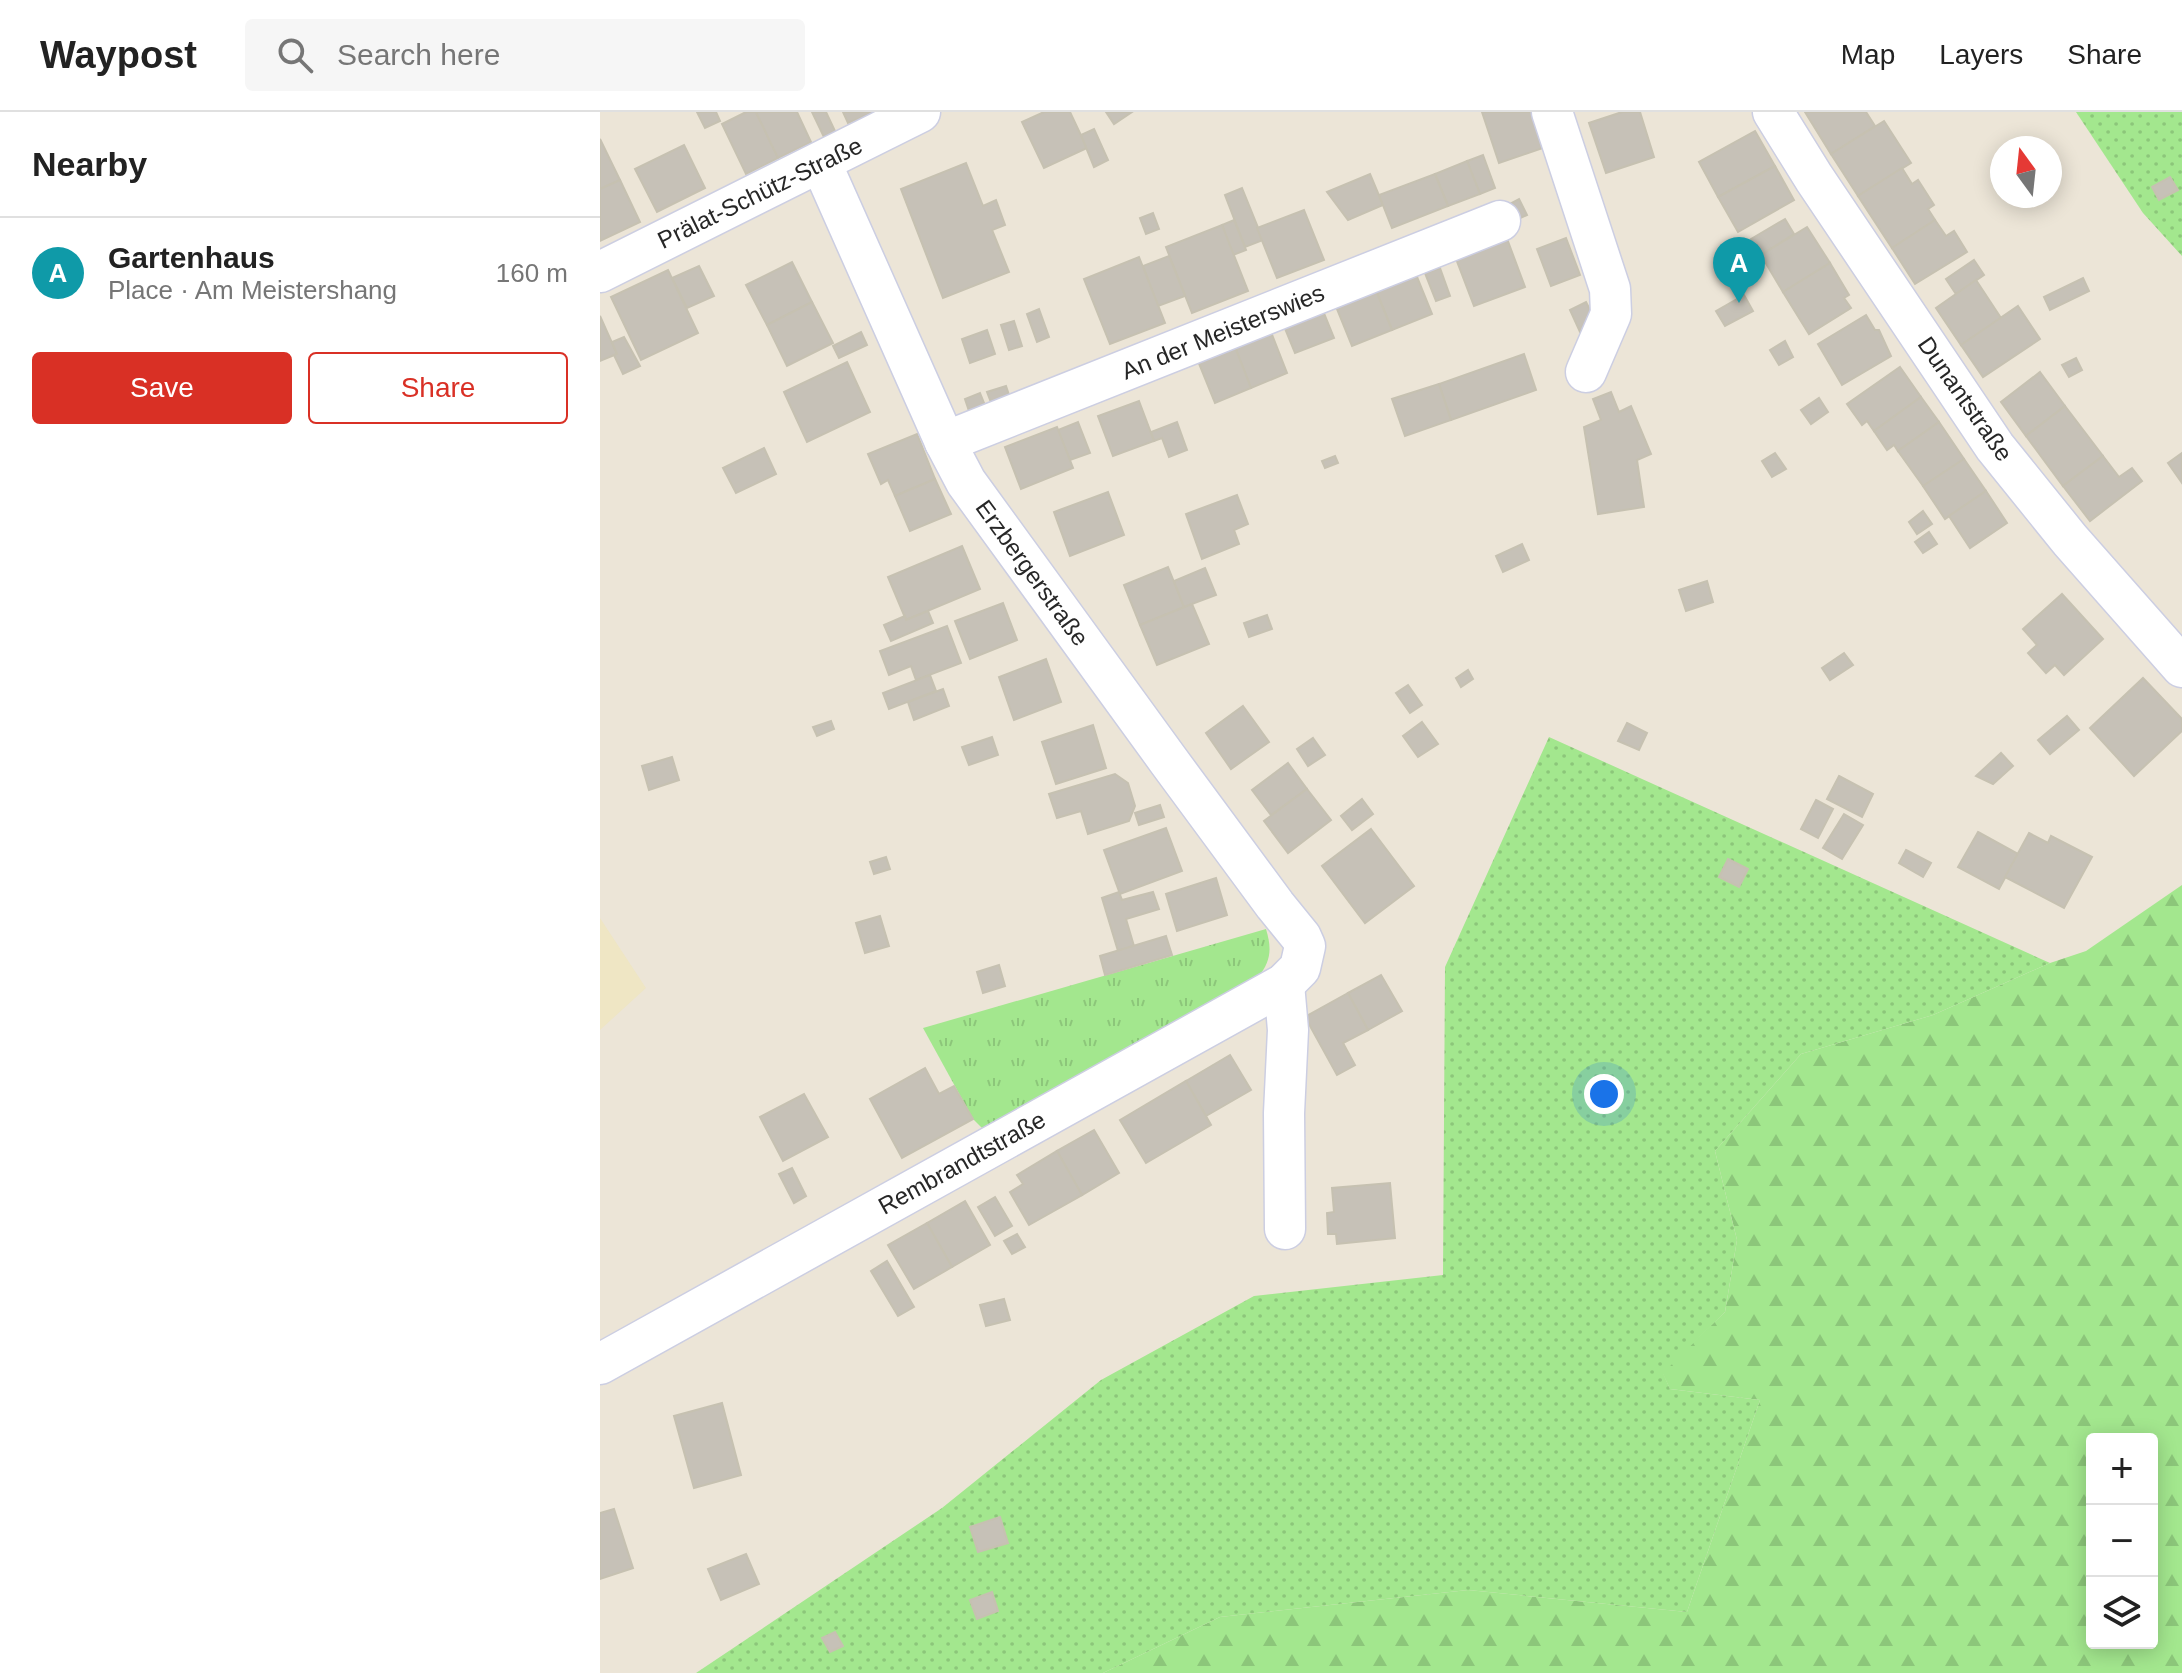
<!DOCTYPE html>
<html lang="en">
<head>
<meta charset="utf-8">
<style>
  body { margin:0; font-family:Helvetica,sans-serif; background:#f6f6f6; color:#222 }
  .controls { position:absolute; right:24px; bottom:24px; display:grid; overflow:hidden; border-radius:8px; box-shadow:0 4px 20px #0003 }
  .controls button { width:72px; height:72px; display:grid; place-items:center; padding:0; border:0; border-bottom:2px solid #e0e0e0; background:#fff; color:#222; font:40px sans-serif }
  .compass { position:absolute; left:1390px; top:24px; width:72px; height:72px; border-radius:50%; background:#fff; box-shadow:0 4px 20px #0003; rotate:345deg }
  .you { position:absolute; left:1004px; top:982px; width:28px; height:28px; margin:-20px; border:6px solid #fff; border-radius:50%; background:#1a73e8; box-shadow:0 0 0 12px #1a73e833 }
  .badge { display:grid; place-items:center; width:52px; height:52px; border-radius:50%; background:#d93025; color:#fff; font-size:26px; font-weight:700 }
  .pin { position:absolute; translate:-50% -66px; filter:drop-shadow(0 2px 4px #0008) }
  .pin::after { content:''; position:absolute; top:42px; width:28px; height:24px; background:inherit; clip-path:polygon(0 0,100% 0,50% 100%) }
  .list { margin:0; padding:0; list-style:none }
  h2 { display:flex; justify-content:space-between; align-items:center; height:104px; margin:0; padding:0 32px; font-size:34px }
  h2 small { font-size:26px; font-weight:400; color:#767676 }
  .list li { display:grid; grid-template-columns:52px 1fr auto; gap:24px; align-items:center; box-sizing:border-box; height:112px; padding:0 32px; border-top:2px solid #e0e0e0 }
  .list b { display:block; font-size:30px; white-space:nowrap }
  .list p { margin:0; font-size:26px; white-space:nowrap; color:#767676 }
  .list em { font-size:26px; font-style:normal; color:#767676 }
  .actions { display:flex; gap:16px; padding:24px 32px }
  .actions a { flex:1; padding:18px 0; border:2px solid #d93025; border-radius:8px; text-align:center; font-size:28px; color:#d93025 }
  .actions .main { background:#d93025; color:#fff }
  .icon { flex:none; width:44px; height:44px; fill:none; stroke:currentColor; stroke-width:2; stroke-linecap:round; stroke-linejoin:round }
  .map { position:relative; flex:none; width:1582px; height:1561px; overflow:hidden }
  header { display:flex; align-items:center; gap:48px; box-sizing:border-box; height:112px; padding:0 40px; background:#fff; border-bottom:2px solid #e0e0e0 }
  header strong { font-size:38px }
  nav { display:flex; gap:44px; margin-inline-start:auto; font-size:28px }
  .search { width:560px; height:72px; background:#f6f6f6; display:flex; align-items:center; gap:20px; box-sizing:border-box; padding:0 28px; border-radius:8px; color:#767676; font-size:30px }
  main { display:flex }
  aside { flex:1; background:#fff }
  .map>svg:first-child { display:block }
  .education { fill:#efe6c4 }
  .grass { fill:url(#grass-tufts) }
  .forest { fill:url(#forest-firs); fill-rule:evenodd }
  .garden { fill:url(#garden-dots) }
  .building { fill:#c6c1b7; stroke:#c6c1b1; stroke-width:2 }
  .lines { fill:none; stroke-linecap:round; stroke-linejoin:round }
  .minor-casing { stroke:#cccee2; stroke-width:43 }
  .minor { stroke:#fff; stroke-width:40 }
  .labels { text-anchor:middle; stroke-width:6; stroke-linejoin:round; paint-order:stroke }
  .street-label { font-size:24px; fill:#272727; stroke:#fff }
</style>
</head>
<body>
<header>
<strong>Waypost</strong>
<div class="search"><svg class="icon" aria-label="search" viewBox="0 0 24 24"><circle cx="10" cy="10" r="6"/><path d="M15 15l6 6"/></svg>Search here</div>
<nav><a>Map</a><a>Layers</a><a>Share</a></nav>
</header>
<main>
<aside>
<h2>Nearby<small></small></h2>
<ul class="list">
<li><span class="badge" style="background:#0f9aa8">A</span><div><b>Gartenhaus</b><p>Place · Am Meistershang</p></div><em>160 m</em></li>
</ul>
<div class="actions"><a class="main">Save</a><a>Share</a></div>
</aside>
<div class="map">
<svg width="1582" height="1561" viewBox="0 0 1582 1561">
  <defs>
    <pattern id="grass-tufts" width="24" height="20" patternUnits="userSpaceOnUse" patternTransform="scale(2)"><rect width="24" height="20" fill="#a3e78e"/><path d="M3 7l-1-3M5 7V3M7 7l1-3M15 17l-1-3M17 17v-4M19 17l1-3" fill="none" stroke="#8cc67a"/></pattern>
    <pattern id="forest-firs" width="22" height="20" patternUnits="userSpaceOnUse" patternTransform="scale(2)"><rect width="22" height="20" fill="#a3e78e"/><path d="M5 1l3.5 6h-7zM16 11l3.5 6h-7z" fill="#8cc67a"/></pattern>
    <pattern id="garden-dots" width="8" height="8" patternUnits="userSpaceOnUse" patternTransform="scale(2)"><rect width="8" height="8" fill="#a3e78e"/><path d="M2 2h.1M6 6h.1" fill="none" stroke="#8cc67a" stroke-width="1.8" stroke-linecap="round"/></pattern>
  </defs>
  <rect width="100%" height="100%" fill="#ece5d7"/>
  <!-- education -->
  <polygon class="education" points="0,806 46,876 0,918"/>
  <!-- grass -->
  <path class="grass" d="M666,817C672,837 671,849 658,865L383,1017L373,1007L323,916Z"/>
  <!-- forest -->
  <path class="forest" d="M1582,773V1561H503L620,1505L868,1478L1087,1500L1160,1288L1070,1277L1062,1260L1125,1200L1137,1128L1115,1039L1201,942L1333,903L1450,851L1486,839ZM1492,1327H1552V1531H1492Z"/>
  <!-- garden -->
  <g class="garden">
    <polygon points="1476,0 1582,0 1582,144 1543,101"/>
    <polygon points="949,625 1450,851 1333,903 1201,942 1115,1039 1137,1128 1125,1200 1063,1261 1070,1277 1160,1288 1087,1500 868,1478 620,1505 503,1561 96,1561 342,1396 501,1268 654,1184 843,1163 845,855"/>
  </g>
  <!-- building -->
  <g class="building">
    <polygon points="97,0 116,0 120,9 105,16"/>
    <polygon points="146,0 156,0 178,46 146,62 122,12"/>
    <polygon points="156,0 197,0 211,30 178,46"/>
    <polygon points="212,0 226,0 235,19 224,25"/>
    <polygon points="243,0 271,0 272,1 248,11"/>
    <polygon points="444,0 470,0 487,36 444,56 422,10"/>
    <polygon points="506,0 532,0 514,12"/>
    <polygon points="882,0 934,0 946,35 899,51"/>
    <polygon points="1022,0 1040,0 1054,45 1006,61 989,11"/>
    <polygon points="1205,0 1266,0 1275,14 1231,42"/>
    <polygon points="1284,9 1311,51 1258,84 1231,42"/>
    <polygon points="494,17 508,48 494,55 481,23"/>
    <polygon points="1155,19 1175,54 1118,85 1099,50"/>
    <polygon points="0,27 20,68 0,77"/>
    <polygon points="84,33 105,76 57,100 35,57"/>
    <polygon points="883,43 895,76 880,82 867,49"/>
    <polygon points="867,49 880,82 848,94 835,62"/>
    <polygon points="366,51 383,94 396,88 405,113 392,118 409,160 343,186 301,77"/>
    <polygon points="1175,54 1194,88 1138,120 1118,85"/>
    <polygon points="1302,56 1312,72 1318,68 1334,93 1328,97 1335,108 1292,136 1258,84"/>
    <polygon points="770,62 783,93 748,108 727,80"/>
    <polygon points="835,62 848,94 792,116 779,83"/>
    <polygon points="1570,65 1578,78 1559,88 1552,75"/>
    <polygon points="20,68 40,110 0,129 0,77"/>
    <polygon points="642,76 663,128 645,135 625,83"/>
    <polygon points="919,87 927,103 916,108 908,93"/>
    <polygon points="704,98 724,148 677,166 657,116"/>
    <polygon points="553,101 559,117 546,122 540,106"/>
    <polygon points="1185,107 1194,122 1161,143 1151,127"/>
    <polygon points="634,108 646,138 633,143 622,113"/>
    <polygon points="1335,108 1346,124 1354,119 1367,140 1315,172 1292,136"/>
    <polygon points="622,113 648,179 592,201 566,135"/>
    <polygon points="1207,115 1230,151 1183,180 1161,143"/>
    <polygon points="906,124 925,175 874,194 855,144"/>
    <polygon points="966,126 980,163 951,174 937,137"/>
    <polygon points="569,144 585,184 558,194 543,154"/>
    <polygon points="539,145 565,211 510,232 484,167"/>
    <polygon points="1374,148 1384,163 1356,182 1346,167"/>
    <polygon points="192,150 212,190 167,213 146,173"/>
    <polygon points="1230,151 1249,183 1244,186 1251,196 1209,222 1183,180"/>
    <polygon points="99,154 114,184 87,196 72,166"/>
    <polygon points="840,156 850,184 836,189 825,161"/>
    <polygon points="68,158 98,221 41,248 11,185"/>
    <polygon points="815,160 832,202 792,218 775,176"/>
    <polygon points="1483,166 1489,179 1450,198 1444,185"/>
    <polygon points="1376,168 1401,206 1361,233 1336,196"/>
    <polygon points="775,176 792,218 752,234 735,192"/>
    <polygon points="1144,183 1153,199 1125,214 1116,199"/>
    <polygon points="212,190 233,231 187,254 167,213"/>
    <polygon points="986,190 997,212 980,220 970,198"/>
    <polygon points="1418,194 1440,227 1383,265 1361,233"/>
    <polygon points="439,197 449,225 437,230 427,202"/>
    <polygon points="723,199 734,226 695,241 684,214"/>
    <polygon points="1266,203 1275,218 1279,218 1291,244 1242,273 1218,232"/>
    <polygon points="0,204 17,242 0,249"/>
    <polygon points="414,209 422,234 409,238 401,213"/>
    <polygon points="387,218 395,242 370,251 362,227"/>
    <polygon points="261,220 267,233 239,246 233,234"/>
    <polygon points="671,220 687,261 651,276 635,235"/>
    <polygon points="24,225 40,254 23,262 14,243 17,242 12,230"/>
    <polygon points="1185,229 1193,245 1179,253 1170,238"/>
    <polygon points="635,235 651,276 615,291 598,249"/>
    <polygon points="924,242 936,278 851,308 839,272"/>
    <polygon points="1476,246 1482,258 1469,265 1462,253"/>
    <polygon points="247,250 270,300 207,330 184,280"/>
    <polygon points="1300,255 1321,285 1274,319 1267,309 1262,313 1247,292"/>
    <polygon points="1440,260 1465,294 1426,324 1401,290"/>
    <polygon points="839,272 851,308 805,324 792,287"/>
    <polygon points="406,274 410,286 392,293 387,280"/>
    <polygon points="1011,280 1019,300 1031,294 1051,342 1037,348 1044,395 998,402 984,315 1001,308 993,287"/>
    <polygon points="380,281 386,296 370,302 365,287"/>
    <polygon points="1321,285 1339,310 1298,339 1294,333 1287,338 1274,319"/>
    <polygon points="1219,286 1228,300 1211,312 1201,298"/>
    <polygon points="539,289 554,329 513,344 498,304"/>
    <polygon points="1465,294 1503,344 1463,374 1426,324"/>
    <polygon points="478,310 490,341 470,348 458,318"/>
    <polygon points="577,310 587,338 569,345 562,326 554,329 551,320"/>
    <polygon points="1339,310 1364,347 1323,374 1298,339"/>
    <polygon points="457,315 473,356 421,377 405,335"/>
    <polygon points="317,322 335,367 295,384 288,368 281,372 268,342"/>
    <polygon points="164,336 176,362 136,381 123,356"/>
    <polygon points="1175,341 1186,357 1172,365 1162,349"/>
    <polygon points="1582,341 1582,371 1568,351"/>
    <polygon points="735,344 738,351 725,356 722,349"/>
    <polygon points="1503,344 1519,365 1532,356 1542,369 1490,409 1463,374"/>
    <polygon points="1364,347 1386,379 1345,407 1323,374"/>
    <polygon points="335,367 351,402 310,419 295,384"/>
    <polygon points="1386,379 1407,411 1370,436 1349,404"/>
    <polygon points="508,380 524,423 470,444 454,400"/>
    <polygon points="637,383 648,412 634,418 639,432 602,447 586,402"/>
    <polygon points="1323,399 1332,412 1317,422 1309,410"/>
    <polygon points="1329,420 1337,432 1323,441 1315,430"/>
    <polygon points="922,432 929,448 903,460 896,444"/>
    <polygon points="362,434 380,477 306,508 288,465"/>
    <polygon points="568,455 584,495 540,513 524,473"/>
    <polygon points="605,456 616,483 584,495 574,469"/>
    <polygon points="1107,469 1113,490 1086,499 1079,478"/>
    <polygon points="1462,482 1503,527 1464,563 1455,553 1446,561 1428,541 1437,533 1423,517"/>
    <polygon points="403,491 417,528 370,547 355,509"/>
    <polygon points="592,492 609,532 557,553 540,513"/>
    <polygon points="328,499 333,511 291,529 284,513 305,504 306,508"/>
    <polygon points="667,503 672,517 649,525 644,511"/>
    <polygon points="347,514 361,551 316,568 311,554 289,563 280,539"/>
    <polygon points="1244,541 1253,553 1230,568 1222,556"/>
    <polygon points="446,547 461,590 414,608 399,565"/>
    <polygon points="868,558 873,567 861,575 856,566"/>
    <polygon points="330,563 336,579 289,597 283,581"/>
    <polygon points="1543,566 1582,607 1582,619 1534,664 1490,616"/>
    <polygon points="808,573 822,593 810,601 796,581"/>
    <polygon points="343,577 349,594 314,608 308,590"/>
    <polygon points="643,594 669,630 631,657 606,621"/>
    <polygon points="1467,604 1479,618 1450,642 1438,628"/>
    <polygon points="231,609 234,617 217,624 213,615"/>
    <polygon points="822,610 838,632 818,645 803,624"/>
    <polygon points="1027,611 1047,621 1039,638 1018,629"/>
    <polygon points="493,613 506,656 456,672 442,630"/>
    <polygon points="392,625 398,643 369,653 362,635"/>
    <polygon points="713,626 725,643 708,654 697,637"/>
    <polygon points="1401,641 1413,654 1393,672 1376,664"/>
    <polygon points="72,645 79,668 49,678 42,654"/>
    <polygon points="688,651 707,677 671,703 652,678"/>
    <polygon points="515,662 528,671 535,694 529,709 488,722 481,699 457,706 449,682"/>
    <polygon points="1239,664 1273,682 1262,705 1227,687"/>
    <polygon points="707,677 731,708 688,741 664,709"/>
    <polygon points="762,687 773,702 752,718 741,704"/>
    <polygon points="1216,688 1233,697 1218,726 1201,717"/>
    <polygon points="560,693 564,705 539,713 535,701"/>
    <polygon points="1244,702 1263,713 1242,747 1223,736"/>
    <polygon points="566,716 582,759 520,782 504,738"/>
    <polygon points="771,717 814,774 765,811 722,754"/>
    <polygon points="1378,720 1418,742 1399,777 1358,755"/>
    <polygon points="1429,721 1448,731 1451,724 1492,745 1464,796 1405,765"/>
    <polygon points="1306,738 1331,751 1323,765 1299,751"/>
    <polygon points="286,745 290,757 274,762 270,750"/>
    <polygon points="1128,747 1148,757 1139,775 1119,765"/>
    <polygon points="616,766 627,803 577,819 566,782"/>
    <polygon points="519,780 522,788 553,780 559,797 526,807 534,834 518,839 502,786"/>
    <polygon points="280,804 289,834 265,841 256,811"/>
    <polygon points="566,824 572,843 505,863 500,844"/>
    <polygon points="399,853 405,874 383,881 377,860"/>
    <polygon points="781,863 802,899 768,918 748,881"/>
    <polygon points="748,881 768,918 743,931 755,953 737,963 705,905"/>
    <polygon points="630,943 651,978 606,1004 586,969"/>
    <polygon points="325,956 339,982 354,974 373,1007 302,1046 270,987"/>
    <polygon points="586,969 611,1013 546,1051 520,1008"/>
    <polygon points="204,982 228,1025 183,1049 160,1005"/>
    <polygon points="494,1018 519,1061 482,1083 457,1039"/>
    <polygon points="457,1039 482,1083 429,1113 410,1080 423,1072 417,1063"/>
    <polygon points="192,1056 206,1084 194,1091 179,1062"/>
    <polygon points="790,1071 795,1126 737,1132 736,1122 728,1122 727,1101 734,1100 732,1076"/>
    <polygon points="395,1085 412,1114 395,1124 378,1095"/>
    <polygon points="365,1089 390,1133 352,1155 327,1111"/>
    <polygon points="327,1111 352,1155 314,1177 288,1133"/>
    <polygon points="417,1122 425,1135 412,1142 404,1129"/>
    <polygon points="287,1149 314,1195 298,1204 271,1159"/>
    <polygon points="404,1187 410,1208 386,1214 380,1193"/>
    <polygon points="122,1291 141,1363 94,1376 74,1304"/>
    <polygon points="14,1397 33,1456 0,1467 0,1401"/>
    <polygon points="400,1405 408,1431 378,1440 370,1415"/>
    <polygon points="146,1442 159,1472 121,1488 108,1457"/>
    <polygon points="392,1480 398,1499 377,1507 370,1488"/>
    <polygon points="235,1520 243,1534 230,1540 222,1526"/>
  </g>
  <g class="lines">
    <!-- minor casing -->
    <g class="minor-casing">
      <g id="minor">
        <polyline points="952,0 1010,177 1011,202 986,260"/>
        <polyline points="1173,0 1214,66 1395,335 1470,428 1582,555"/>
        <polyline points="0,160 320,0"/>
        <polyline points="345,330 900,109"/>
        <polyline points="684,872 688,918 684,1001 685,1117"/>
        <polyline points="0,1252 684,872 700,856 705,834 701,825 675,793 568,648 366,370 345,330 221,51"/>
      </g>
    </g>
    <!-- minor -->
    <use href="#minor" class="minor"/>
  </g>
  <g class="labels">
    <!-- street labels -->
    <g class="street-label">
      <text transform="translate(160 81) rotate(-26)" y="8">Prälat-Schütz-Straße</text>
      <text transform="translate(623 220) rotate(-22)" y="8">An der Meisterswies</text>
      <text transform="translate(1365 287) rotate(55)" y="8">Dunantstraße</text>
      <text transform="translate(432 461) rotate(54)" y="8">Erzbergerstraße</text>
      <text transform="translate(362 1051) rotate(-29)" y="8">Rembrandtstraße</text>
    </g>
  </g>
</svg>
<div class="controls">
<button>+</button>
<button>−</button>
<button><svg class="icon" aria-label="layers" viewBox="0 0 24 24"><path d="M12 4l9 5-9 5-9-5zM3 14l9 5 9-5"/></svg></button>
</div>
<svg class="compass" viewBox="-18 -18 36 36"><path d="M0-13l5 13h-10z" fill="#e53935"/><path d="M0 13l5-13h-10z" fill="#767676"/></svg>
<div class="you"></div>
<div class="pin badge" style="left:1139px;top:191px;background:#0f9aa8">A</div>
</div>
</main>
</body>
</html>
